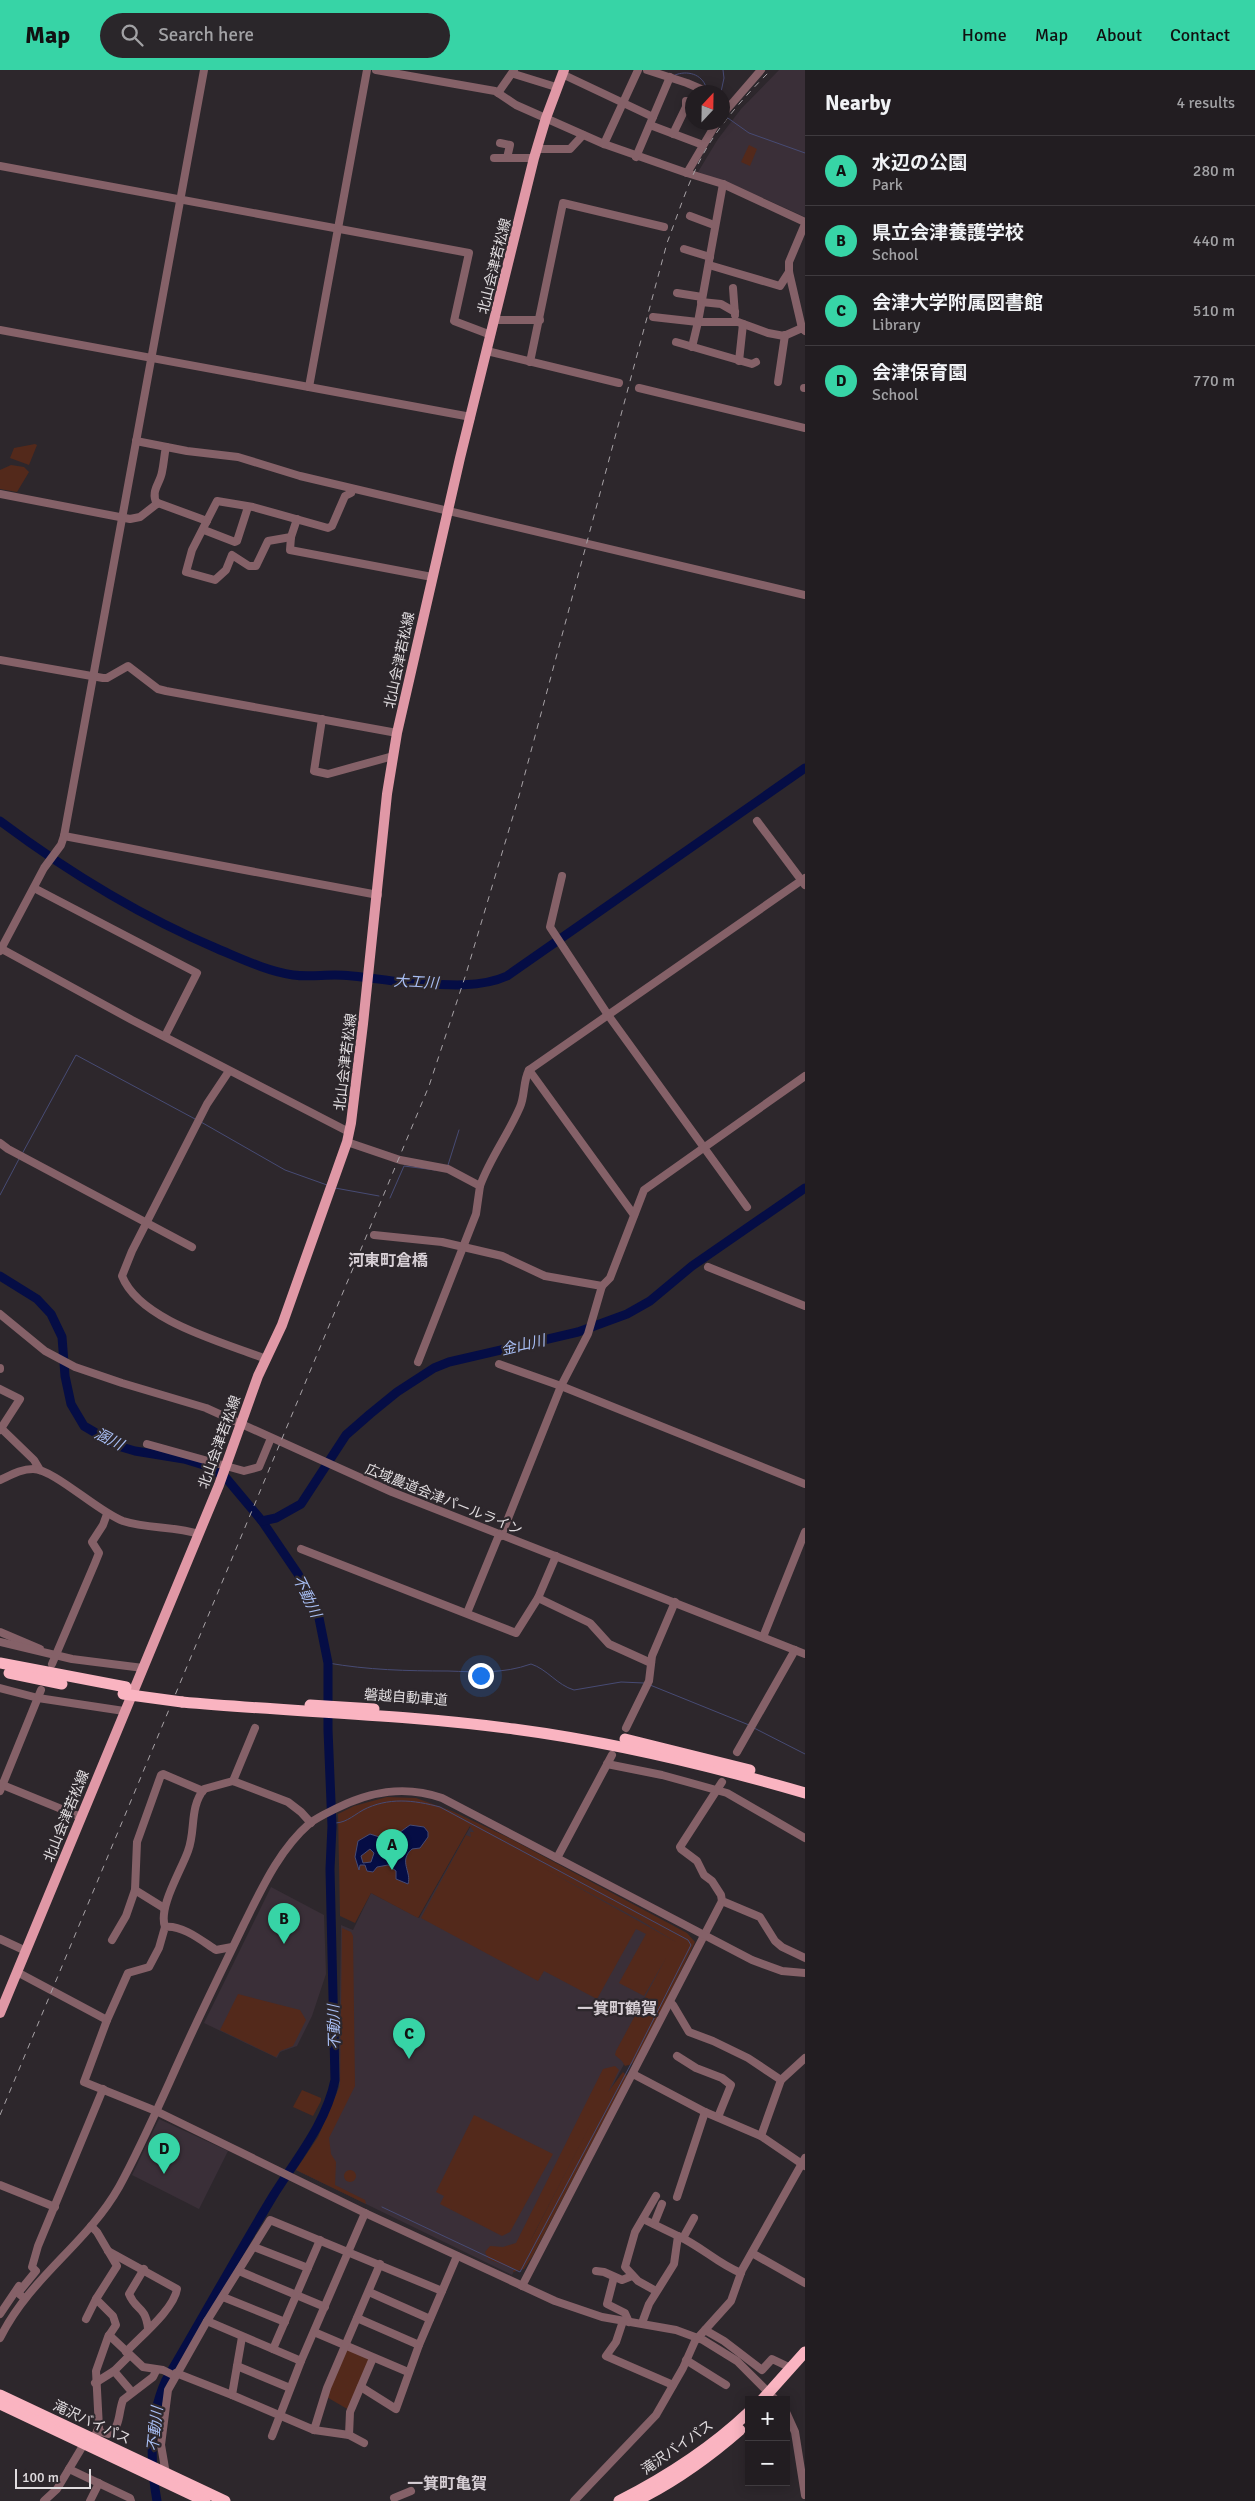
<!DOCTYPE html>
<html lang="en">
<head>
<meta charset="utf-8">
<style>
  body { margin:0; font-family:Signika,"Noto Sans JP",sans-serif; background:#2a262a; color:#f1f3f6 }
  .controls { position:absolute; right:15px; bottom:15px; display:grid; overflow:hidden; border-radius:0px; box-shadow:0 2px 12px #0003 }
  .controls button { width:45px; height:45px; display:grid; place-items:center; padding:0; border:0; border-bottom:1px solid #3f3b3f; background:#221d21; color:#f1f3f6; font:25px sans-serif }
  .compass { position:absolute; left:685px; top:15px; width:45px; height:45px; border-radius:50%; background:#221d21; box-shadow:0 2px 12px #0003; rotate:22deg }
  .scale { position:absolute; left:15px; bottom:12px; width:76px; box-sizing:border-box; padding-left:5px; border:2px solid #e1dde0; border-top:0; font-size:14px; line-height:18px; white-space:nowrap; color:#e1dde0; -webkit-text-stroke:4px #2d272c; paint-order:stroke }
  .you { position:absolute; left:480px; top:1605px; width:18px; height:18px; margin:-12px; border:4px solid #fff; border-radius:50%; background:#1a73e8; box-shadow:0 0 0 8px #1a73e833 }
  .badge { display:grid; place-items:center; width:32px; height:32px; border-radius:50%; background:#37d4a6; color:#111; font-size:16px; font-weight:700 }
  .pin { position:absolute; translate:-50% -41px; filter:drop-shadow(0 1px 2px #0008) }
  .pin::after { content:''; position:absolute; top:26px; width:18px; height:15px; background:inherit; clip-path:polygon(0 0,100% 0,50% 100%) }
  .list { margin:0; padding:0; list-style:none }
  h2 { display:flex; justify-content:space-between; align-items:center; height:65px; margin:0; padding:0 20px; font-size:21px }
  h2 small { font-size:16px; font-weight:400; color:#a2a2a5 }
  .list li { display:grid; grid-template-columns:32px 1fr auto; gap:15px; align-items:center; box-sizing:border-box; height:70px; padding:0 20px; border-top:1px solid #3f3b3f }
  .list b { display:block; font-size:19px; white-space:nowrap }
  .list p { margin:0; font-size:16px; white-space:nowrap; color:#a2a2a5 }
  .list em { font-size:16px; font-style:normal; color:#a2a2a5 }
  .icon { flex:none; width:28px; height:28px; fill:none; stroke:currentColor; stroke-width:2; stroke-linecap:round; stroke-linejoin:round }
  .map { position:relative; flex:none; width:805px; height:2431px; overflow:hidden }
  header { display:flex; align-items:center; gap:30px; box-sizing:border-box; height:70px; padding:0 25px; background:#37d4a6; color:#111 }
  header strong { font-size:24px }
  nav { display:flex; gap:28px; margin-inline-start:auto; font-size:18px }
  .search { width:350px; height:45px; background:#2a262a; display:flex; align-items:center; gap:12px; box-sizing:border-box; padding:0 18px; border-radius:28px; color:#a2a2a5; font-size:19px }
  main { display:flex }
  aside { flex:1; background:#221d21 }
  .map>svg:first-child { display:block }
  .built { fill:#3a2f38 }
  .green { fill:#53291b; fill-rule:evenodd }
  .water { fill:#050d45; stroke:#474b74; fill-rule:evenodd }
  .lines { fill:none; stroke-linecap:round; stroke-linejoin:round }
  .stream { stroke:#474b74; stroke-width:1 }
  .river { stroke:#050d45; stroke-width:9 }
  .minor { stroke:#856168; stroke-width:8 }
  .major { stroke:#e098a6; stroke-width:10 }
  .highway { stroke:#fab4c1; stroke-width:11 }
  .rail { stroke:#a7a2a6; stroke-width:1; stroke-dasharray:6 6; stroke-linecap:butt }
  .highway-bridge { stroke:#fab4c1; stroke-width:11 }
  .labels { text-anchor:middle; stroke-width:4.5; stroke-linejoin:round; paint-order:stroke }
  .street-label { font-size:14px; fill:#e1dde0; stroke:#2d272c }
  .water-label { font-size:15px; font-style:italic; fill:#a7bdf3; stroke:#2d272c }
  .quarter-label { font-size:16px; font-weight:bold; fill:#d7cfd5; stroke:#2d272c }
</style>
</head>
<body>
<header>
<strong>Map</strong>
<div class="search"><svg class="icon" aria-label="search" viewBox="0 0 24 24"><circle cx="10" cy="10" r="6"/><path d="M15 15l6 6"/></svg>Search here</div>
<nav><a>Home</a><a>Map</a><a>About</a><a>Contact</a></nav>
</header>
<main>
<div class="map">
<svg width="805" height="2431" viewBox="0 0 805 2431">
  <rect width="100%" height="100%" fill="#2d272c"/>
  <!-- built -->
  <g class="built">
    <polygon points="779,0 805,0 805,147 734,115 698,102 718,69 741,39"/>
    <polygon points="473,1752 690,1870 512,2205 296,2100 318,2068 339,2017 341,1855 353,1860 371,1823 419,1848"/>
    <polygon points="271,1817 324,1845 326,1904 312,1946 297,1976 280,1982 277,1988 204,1953"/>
    <polygon points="159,2049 228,2081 199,2139 132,2105"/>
  </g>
  <!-- green -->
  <g class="green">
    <polygon points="749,75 757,79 750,96 741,92"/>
    <polygon points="35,374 37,375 29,395 10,388 14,378"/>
    <polygon points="11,395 24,397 29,402 17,422 0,419 0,400"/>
    <path d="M387,1727L416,1728L452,1741L505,1766L687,1863L695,1872L640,1984L632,1994L625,1996L622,1991L615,1985L616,1981L666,1888L644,1926L619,1913L646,1864L636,1859L597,1929L544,1901L538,1911L421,1848L466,1765L471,1767L470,1762H474L470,1756L418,1848L371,1823L355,1853L340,1846L338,1744L354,1736ZM545,1799L640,1850L676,1872Z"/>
    <polygon points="342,1858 351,1862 353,1866 355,2016 329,2068 331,2084 336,2092 335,2115 365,2130 366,2134 296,2100 318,2067 340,2016"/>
    <polygon points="238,1924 300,1940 306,1950 293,1976 280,1981 276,1987 220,1960"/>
    <path d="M615,1996L619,2000L608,2022L623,2002L627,2006L532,2187L524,2199L513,2202L514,2199L488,2189L485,2182L490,2176L503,2177L516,2173L603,1999ZM596,2044L535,2162L530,2171Z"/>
    <polygon points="302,2020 321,2028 321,2031 313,2046 293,2037"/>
    <polygon points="474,2045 553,2084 510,2162 502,2166 440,2134 444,2126 436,2122"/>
    <circle cx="350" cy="2106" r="6"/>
    <polygon points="346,2278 372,2288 349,2340 325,2326"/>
  </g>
  <!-- water -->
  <path class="water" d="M410,1755L424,1757L428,1762V1767L420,1778L412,1779C398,1791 412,1802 408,1814L396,1809V1801L388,1795L377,1797L373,1802L367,1801L365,1795H360L359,1800L355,1787L358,1771L370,1764L389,1770ZM370,1779L374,1783L371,1792L363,1793L361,1786Z"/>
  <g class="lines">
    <!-- stream -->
    <g class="stream">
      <path d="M675,5C687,0 702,4 706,17"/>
      <polyline points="721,22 724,8 723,0"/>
      <polyline points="725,46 749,63 805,83"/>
      <polyline points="201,1052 285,1100 327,1115"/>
      <polyline points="22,1084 76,985 195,1049"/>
      <polyline points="448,1095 459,1060"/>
      <polyline points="335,1118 379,1126"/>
      <polyline points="0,1125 19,1089"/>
      <polyline points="390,1128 404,1096 435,1100"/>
      <path d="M328,1593C368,1600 407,1601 448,1601C477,1602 503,1604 531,1594C547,1599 557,1615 574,1620L621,1612L644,1613"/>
      <polyline points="650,1615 749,1655"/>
      <polyline points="754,1658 805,1684"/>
      <path d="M331,1753C345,1754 351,1747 363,1740C388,1727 414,1730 440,1737L688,1870L691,1875L632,1992L520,2202L382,2137"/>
    </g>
    <!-- river -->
    <g class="river">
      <path d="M0,751C68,802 140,846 218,879C242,889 267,901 293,905C307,907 321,905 335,905C357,905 380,910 403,912C436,914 476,920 507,906L805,698"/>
      <path d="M0,1206L37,1229L51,1244L62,1267L65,1306L71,1334L84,1356L118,1376L135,1381L184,1389L207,1396L226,1408L262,1451L298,1504L318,1543L328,1593V1660L332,1756L330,1799L335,2010C326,2054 296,2089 273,2126C236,2187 202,2249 166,2310C149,2347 150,2392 157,2431"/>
      <polyline points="262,1451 276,1448 301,1434 346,1365 370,1344 397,1322 434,1298 449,1292 578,1262 627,1244 650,1231 692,1196 805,1118"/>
    </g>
    <!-- minor -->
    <g class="minor">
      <polyline points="376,0 495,21 516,35 604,74 687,103 717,52"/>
      <polyline points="647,0 687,13 708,22"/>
      <polyline points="514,4 556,17"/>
      <polyline points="562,4 653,47"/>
      <polyline points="498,23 514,0"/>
      <polyline points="722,45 761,0"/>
      <polyline points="650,55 703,75"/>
      <polyline points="673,64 686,37 686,31"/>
      <polyline points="500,73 510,75 507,88"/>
      <polyline points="604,74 638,0"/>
      <polyline points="537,79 570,79 583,65"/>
      <polyline points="636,87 670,7"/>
      <polyline points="494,88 534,88"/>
      <polyline points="0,96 469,183 454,251 491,265"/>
      <polyline points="687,103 723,114 805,152"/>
      <polyline points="723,114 698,252 738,252 768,263 784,266 802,258 805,261"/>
      <polyline points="690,146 714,155"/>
      <polyline points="684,179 710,187"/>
      <polyline points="709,195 780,216 789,202"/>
      <polyline points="733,218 735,245"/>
      <polyline points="677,223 702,227"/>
      <polyline points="701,232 721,234 735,242"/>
      <polyline points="653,247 698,252 692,277"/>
      <polyline points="494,250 540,250"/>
      <polyline points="802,258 789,202 789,192 805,154"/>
      <polyline points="0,260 471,347"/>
      <polyline points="676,272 752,294 756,292"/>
      <polyline points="487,281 619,313"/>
      <polyline points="739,291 743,254"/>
      <polyline points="530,292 563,133 664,157"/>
      <polyline points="778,312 785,265"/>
      <polyline points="309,317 367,0"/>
      <polyline points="639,318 805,358"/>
      <polyline points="804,318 805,318"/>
      <polyline points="136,371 187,381 238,387 300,406 805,525"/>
      <polyline points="0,424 130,449 140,447 158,433 207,451"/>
      <path d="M157,434C150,421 160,414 162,402C164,393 164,386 166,377"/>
      <polyline points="297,449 291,467 290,480 432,507"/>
      <polyline points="204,460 235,472 237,471 248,437"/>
      <polyline points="291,467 268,471 256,496 249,496 232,485 226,500 215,510 186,502 192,480 217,431 253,437 328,458 332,456 345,426 351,423"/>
      <polyline points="0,590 103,608 107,608 128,596 158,619 166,621 397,663"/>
      <polyline points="322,649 314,701 328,704 393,686"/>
      <polyline points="757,751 805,815"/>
      <polyline points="64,766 378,825"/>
      <polyline points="562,806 550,857 608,945 747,1137"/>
      <polyline points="34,818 197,903 165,966"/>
      <polyline points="0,878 132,950 349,1062"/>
      <polyline points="0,881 44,798 61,775 64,766 204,0"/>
      <polyline points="529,1000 634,1145"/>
      <path d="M229,1001L207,1034L132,1181L122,1206C140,1251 223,1272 266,1289"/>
      <polyline points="347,1072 400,1090 448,1099 480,1116 476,1144 418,1292"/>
      <polyline points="0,1073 8,1079 192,1177"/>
      <path d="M480,1116C490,1088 508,1065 520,1037C525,1026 523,1011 529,1000L805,808"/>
      <polyline points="374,1165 442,1172 502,1186 545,1206 602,1216"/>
      <polyline points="708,1197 805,1236"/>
      <polyline points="0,1244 45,1281 75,1297 122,1313 206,1338 392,1422 805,1584"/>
      <polyline points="499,1294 561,1316 805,1414"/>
      <polyline points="0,1298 0,1299"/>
      <polyline points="0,1319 20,1329 0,1360"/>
      <polyline points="2,1359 34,1390 40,1400"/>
      <polyline points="147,1374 244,1401 259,1397 271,1368"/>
      <path d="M0,1410C11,1405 21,1399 33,1399C54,1399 98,1442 123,1451C147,1459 174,1456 199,1464"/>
      <polyline points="501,1466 561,1316 588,1264 602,1216 610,1208 644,1120 805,1006"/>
      <polyline points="301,1479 516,1563 538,1528 556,1486"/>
      <polyline points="538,1528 590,1553 609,1574 651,1593"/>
      <polyline points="467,1543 499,1465"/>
      <polyline points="0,1562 40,1579"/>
      <polyline points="763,1567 805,1462"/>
      <polyline points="0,1572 72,1589 143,1598"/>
      <polyline points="52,1594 95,1493 99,1483 92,1472 103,1455 107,1444"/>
      <polyline points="0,1618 38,1628 124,1641"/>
      <polyline points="626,1658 649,1611 652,1586 675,1532"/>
      <polyline points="737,1682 795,1580"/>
      <polyline points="607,1694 662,1705 727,1723 805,1768"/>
      <polyline points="233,1711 255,1658"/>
      <polyline points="722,1712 680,1777 681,1779 697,1791 704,1805 712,1811 721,1825 722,1831 760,1847 775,1871 782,1877 805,1888"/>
      <polyline points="0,1714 81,1747"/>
      <polyline points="0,1721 41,1620"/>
      <polyline points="557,1788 612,1685"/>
      <polyline points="135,1820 164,1838"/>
      <path d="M165,1857C158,1837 181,1801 188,1781C196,1760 189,1738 204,1719L233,1711L288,1732L301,1742L311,1753"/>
      <polyline points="0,1869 26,1881"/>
      <polyline points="112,1870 126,1846 135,1820 137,1772 161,1705 163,1704 203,1721"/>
      <polyline points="17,1902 107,1950 84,2012 156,2041 365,2143 555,2231 602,2247 676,2260 703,2270 737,2291 776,2330"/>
      <polyline points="670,1932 673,1935 689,1962 713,1971 748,1988 781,2010"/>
      <path d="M107,1950L128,1903L149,1897L159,1878L165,1857C183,1855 202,1871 216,1880L232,1877"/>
      <polyline points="677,1986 696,1998 722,2008 731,2015 718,2047"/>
      <polyline points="633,2004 705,2042 761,2066 805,2096"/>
      <polyline points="761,2066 781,2010 805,1988"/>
      <polyline points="0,2115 55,2137"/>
      <polyline points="677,2127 705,2042"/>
      <polyline points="643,2149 678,2166"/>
      <polyline points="654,2154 662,2134"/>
      <polyline points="683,2168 694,2148"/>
      <polyline points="254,2177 308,2198"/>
      <path d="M108,2181L177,2219C174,2239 141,2266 126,2282"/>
      <polyline points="752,2183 805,2213"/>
      <path d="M144,2199L129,2224C136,2241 145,2235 148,2258"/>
      <polyline points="239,2201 325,2237"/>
      <polyline points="596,2201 604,2202 622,2210 632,2206"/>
      <polyline points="614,2207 607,2234 625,2243 629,2252"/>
      <polyline points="522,2216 722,1831"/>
      <polyline points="656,2221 638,2211 625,2197 635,2162 656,2126"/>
      <polyline points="369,2222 430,2249"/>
      <polyline points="223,2227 285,2252"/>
      <polyline points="24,2228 18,2223 36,2201 32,2197 38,2176 103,2019"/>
      <polyline points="0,2244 19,2216"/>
      <polyline points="357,2248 419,2275"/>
      <polyline points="86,2249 96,2229"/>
      <polyline points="207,2251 301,2291"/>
      <polyline points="623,2251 616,2272 606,2286 673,2315"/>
      <path d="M642,2253L649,2234L674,2194L678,2166C701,2176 718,2194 741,2203"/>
      <polyline points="705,2260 724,2271 762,2300 772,2289 791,2298"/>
      <polyline points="314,2262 408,2302"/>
      <polyline points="109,2265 143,2297 163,2300 175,2306"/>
      <polyline points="242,2267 232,2325 314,2360 327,2318 380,2194"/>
      <path d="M0,2268C31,2206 86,2175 119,2117C143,2073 163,2026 184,1980C203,1938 224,1896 244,1854C262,1818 279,1780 310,1753C318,1747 327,1743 337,1738C371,1721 405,1715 442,1728L752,1890L782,1901L805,1903"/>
      <polyline points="273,2279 320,2170"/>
      <polyline points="686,2290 726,2315"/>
      <polyline points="237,2296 290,2318"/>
      <polyline points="114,2301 132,2322"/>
      <polyline points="176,2303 232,2325"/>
      <polyline points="95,2313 114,2301 130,2285"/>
      <polyline points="361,2317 396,2339 419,2275 457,2186"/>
      <polyline points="786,2342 795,2362 805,2425"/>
      <polyline points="314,2360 349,2365 364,2373"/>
      <path d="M97,2361L108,2364C121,2358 118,2343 123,2330L153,2307L156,2301"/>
      <polyline points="349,2365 350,2342 373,2288"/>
      <polyline points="272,2366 301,2291 365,2143"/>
      <polyline points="69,2399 130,2428 131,2431"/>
      <polyline points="166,2404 161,2375 168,2320 207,2251 270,2150 442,2221"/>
      <polyline points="394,2428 411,2421"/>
      <polyline points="44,2431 57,2419 84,2374 93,2369 99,2358 96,2301 108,2267 116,2255 113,2246 96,2229 117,2196 97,2162 91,2156"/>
      <polyline points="90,2431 99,2413"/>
      <polyline points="574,2431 656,2345 683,2298 695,2271 731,2231 742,2200 805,2088"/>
    </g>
    <!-- major -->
    <polyline class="major" points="0,1943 219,1415 258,1306 282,1255 347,1072 351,1053 363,954 387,724 397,663 460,388 534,88 546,48 564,0"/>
    <!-- highway -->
    <g class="highway">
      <polyline points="0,1593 126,1617"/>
      <polyline points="9,1603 62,1614"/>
      <path d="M182,1632C292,1642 404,1644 514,1659C613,1672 709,1695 805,1723"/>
      <polyline points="310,1635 374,1639"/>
      <polyline points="625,1669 750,1700"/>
      <polyline points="0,2325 225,2431"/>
      <polyline points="762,2330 805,2282"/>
      <polyline points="0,2334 205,2431"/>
      <path d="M619,2431C666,2407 710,2379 749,2342"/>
      <path d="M636,2431C674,2412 708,2388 740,2360"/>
    </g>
    <!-- rail -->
    <path class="rail" d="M0,2045L429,1016L466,904L519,726L667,173C680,139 691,102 711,71C728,45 749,22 771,0"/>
    <!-- highway-bridge -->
    <polyline class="highway-bridge" points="123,1624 182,1632"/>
  </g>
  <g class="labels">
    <!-- street labels -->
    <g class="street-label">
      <text transform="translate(494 196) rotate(-76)" y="5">北山会津若松線</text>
      <text transform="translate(399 590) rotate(-78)" y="5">北山会津若松線</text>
      <text transform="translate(345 992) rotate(-83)" y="5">北山会津若松線</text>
      <text transform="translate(219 1372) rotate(-70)" y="5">北山会津若松線</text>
      <text transform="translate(444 1429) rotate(22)" y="5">広域農道会津パールライン</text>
      <text transform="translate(406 1627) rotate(4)" y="5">磐越自動車道</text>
      <text transform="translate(66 1746) rotate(-68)" y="5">北山会津若松線</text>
      <text transform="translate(92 2352) rotate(25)" y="5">滝沢バイパス</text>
      <text transform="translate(677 2377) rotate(-35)" y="5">滝沢バイパス</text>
    </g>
    <!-- water labels -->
    <g class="water-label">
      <text transform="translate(416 912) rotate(3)" y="5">大工川</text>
      <text transform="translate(523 1275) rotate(-13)" y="5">金山川</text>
      <text transform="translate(109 1369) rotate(27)" y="5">溷川</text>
      <text transform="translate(307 1526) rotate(64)" y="5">不動川</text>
      <text transform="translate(334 1957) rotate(-91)" y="5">不動川</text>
      <text transform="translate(155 2359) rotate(-84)" y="5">不動川</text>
    </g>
    <!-- quarter labels -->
    <g class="quarter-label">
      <text x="388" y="1196">河東町倉橋</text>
      <text x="617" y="1944">一箕町鶴賀</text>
      <text x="447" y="2419">一箕町亀賀</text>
    </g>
  </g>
</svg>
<div class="controls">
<button>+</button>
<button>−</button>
</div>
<svg class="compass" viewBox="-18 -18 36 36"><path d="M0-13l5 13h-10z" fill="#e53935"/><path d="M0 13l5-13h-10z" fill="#a2a2a5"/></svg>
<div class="scale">100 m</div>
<div class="you"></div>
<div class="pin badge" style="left:392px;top:1800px">A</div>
<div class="pin badge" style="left:284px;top:1874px">B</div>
<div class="pin badge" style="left:409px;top:1989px">C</div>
<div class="pin badge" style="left:164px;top:2104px">D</div>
</div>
<aside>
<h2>Nearby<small>4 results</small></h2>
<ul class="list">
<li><span class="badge">A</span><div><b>水辺の公園</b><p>Park</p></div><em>280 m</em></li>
<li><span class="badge">B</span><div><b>県立会津養護学校</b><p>School</p></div><em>440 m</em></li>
<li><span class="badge">C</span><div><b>会津大学附属図書館</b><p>Library</p></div><em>510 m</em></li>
<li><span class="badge">D</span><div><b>会津保育園</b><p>School</p></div><em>770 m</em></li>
</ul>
</aside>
</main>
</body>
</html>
